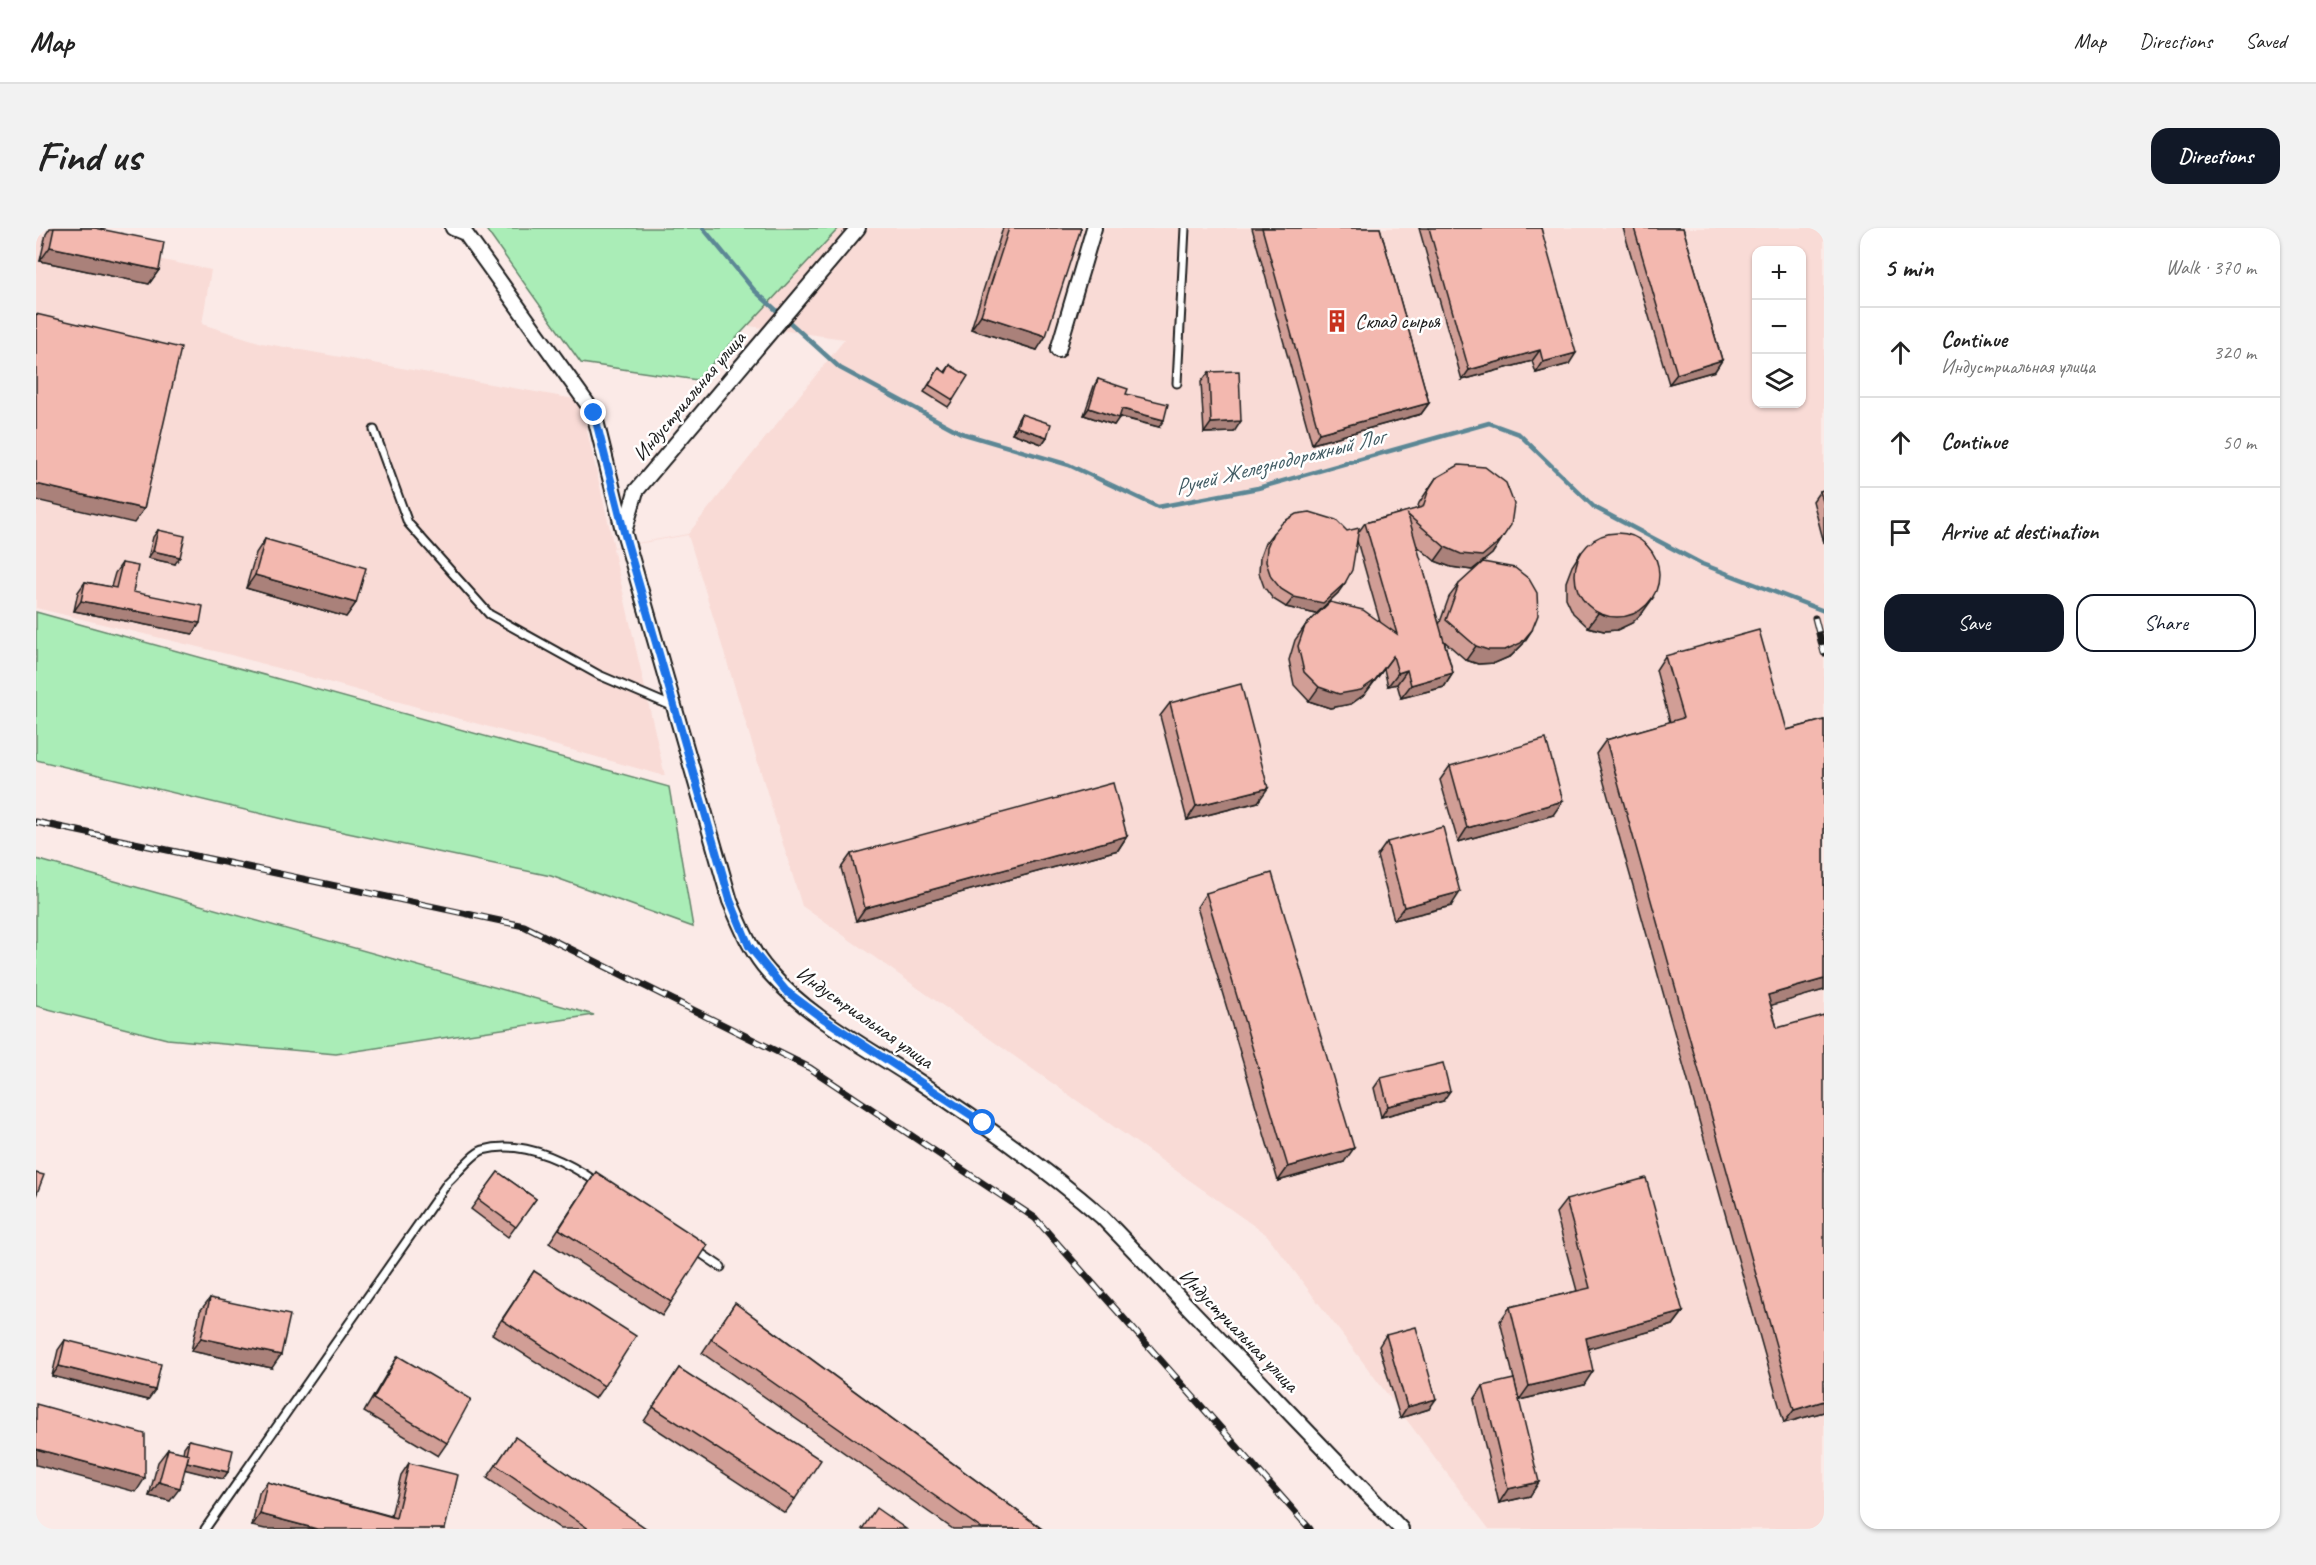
<!DOCTYPE html>
<html lang="en">
<head>
<meta charset="utf-8">
<style>
  body { margin:0; font-family:Caveat,sans-serif; background:#f2f2f2; color:#222 }
  .controls { position:absolute; right:18px; top:18px; display:grid; overflow:hidden; border-radius:12px; box-shadow:0 2px 4px #0004 }
  .controls button { width:54px; height:54px; display:grid; place-items:center; padding:0; border:0; border-bottom:2px solid #e0e0e0; background:#fff; color:#222; font:30px sans-serif }
  .stop { position:absolute; width:18px; height:18px; margin:-14px; border:4px solid #1a73e8; border-radius:50%; background:#fff }
  .stop.end { background:#1a73e8; border-color:#fff; box-shadow:0 2px 6px #0008 }
  .list { margin:0; padding:0; list-style:none }
  h2 { display:flex; justify-content:space-between; align-items:center; height:78px; margin:0; padding:0 24px; font-size:26px }
  h2 small { font-size:20px; font-weight:400; color:#767676 }
  .list li { display:grid; grid-template-columns:39px 1fr auto; gap:18px; align-items:center; box-sizing:border-box; height:90px; padding:0 24px; border-top:2px solid #e0e0e0 }
  .list b { display:block; font-size:22px; white-space:nowrap }
  .list p { margin:0; font-size:20px; white-space:nowrap; color:#767676 }
  .list em { font-size:20px; font-style:normal; color:#767676 }
  .actions { display:flex; gap:12px; padding:18px 24px }
  .actions a { flex:1; padding:14px 0; border:2px solid #111827; border-radius:18px; text-align:center; font-size:21px; color:#111827 }
  .actions .main { background:#111827; color:#fff }
  .icon { flex:none; width:33px; height:33px; fill:none; stroke:currentColor; stroke-width:2; stroke-linecap:round; stroke-linejoin:round }
  .map { position:relative; flex:none; width:1788px; height:1301px; overflow:hidden; border-radius:18px }
  header { display:flex; align-items:center; gap:36px; box-sizing:border-box; height:84px; padding:0 30px; background:#fff; border-bottom:2px solid #e0e0e0 }
  header strong { font-size:28px }
  nav { display:flex; gap:33px; margin-inline-start:auto; font-size:21px }
  .intro { display:flex; align-items:center; justify-content:space-between; box-sizing:border-box; height:144px; padding:0 36px }
  h1 { margin:0; font-size:42px }
  .button { padding:15px 27px; border-radius:18px; background:#111827; color:#fff; font-size:21px; font-weight:700 }
  main { display:flex; gap:36px; padding:0 36px }
  aside { flex:1; background:#fff; border-radius:18px; box-shadow:0 2px 4px #0004 }
  .map>svg:first-child { display:block }
  .built { fill:#f9dbd6; fill-rule:evenodd }
  .green { fill:#aaedb7; stroke:#63846a; stroke-width:1.5 }
  .lines { fill:none; stroke-linecap:round; stroke-linejoin:round }
  .stream { stroke:#5c8795; stroke-width:4.5 }
  .lane-casing { stroke:#1c1c1c; stroke-width:11 }
  .street-casing { stroke:#1c1c1c; stroke-width:18 }
  .lane { stroke:#fff; stroke-width:7 }
  .street { stroke:#fff; stroke-width:14 }
  .rail-casing { stroke:#1c1c1c; stroke-width:7 }
  .rail { stroke:#fff; stroke-width:4.5; stroke-dasharray:14; stroke-linecap:butt }
  .wall { fill:#d19e96; stroke:#1c1c1c; stroke-width:1.5 }
  .shaded-wall { fill:#aa817a; stroke:#1c1c1c; stroke-width:1.5 }
  .building { fill:#f3b8af; stroke:#1c1c1c; stroke-width:1.5 }
  .route { stroke:#1a73e8; stroke-width:8 }
  .labels { text-anchor:middle; stroke-width:5; stroke-linejoin:round; paint-order:stroke }
  .poi-label { font-size:21px; fill:#1c1c1c; stroke:#fff; text-anchor:start }
  .street-label { font-size:21px; fill:#1c1c1c; stroke:#fff }
  .water-label { font-size:22px; font-style:italic; fill:#415b63; stroke:#fff }
</style>
</head>
<body>
<header>
<strong>Map</strong>
<nav><a>Map</a><a>Directions</a><a>Saved</a></nav>
</header>
<div class="intro"><h1>Find us</h1><a class="button">Directions</a></div>
<main>
<div class="map">
<svg width="1788" height="1301" viewBox="0 0 1788 1301">
  <rect width="100%" height="100%" fill="#fbeae7"/>
  <filter id="ink" filterUnits="userSpaceOnUse"><feTurbulence type="fractalNoise" baseFrequency=".0167" numOctaves="2"/><feDisplacementMap in="SourceGraphic" scale="12" xChannelSelector="R" yChannelSelector="G"/><feConvolveMatrix kernelMatrix="1 2 1 2 8 2 1 2 1" color-interpolation-filters="sRGB"/></filter>
  <g filter="url(#ink)">
    <!-- built -->
    <path class="built" d="M769,0H1788V1301H1453L1231,1007L766,678L652,307L577,320L629,548L195,427L0,380V6L175,42L166,96L226,115L544,172L578,319L652,306L809,111L706,97ZM1720,22H1766V176H1720Z"/>
    <!-- green -->
    <g class="green">
      <polygon points="449,0 803,0 661,152 545,135"/>
      <polygon points="0,384 633,559 657,699 515,648 264,595 0,532"/>
      <polygon points="0,631 558,787 300,826 131,811 0,778"/>
    </g>
    <g class="lines">
      <!-- stream -->
      <polyline class="stream" points="667,0 718,62 804,140 925,205 1033,237 1122,279 1222,260 1453,195 1483,206 1558,279 1666,336 1788,383"/>
      <!-- lane casing -->
      <g class="lane-casing">
        <g id="lane">
          <polyline points="1141,155 1149,0"/>
          <polyline points="338,202 372,295 453,386 563,447 638,479"/>
          <polyline points="660,1022 685,1039"/>
          <path d="M169,1301L412,954C422,945 436,926 447,922C487,911 530,933 562,955"/>
        </g>
      </g>
      <!-- street casing -->
      <g class="street-casing">
        <g id="street">
          <polyline points="417,0 429,5 558,185 587,302"/>
          <path d="M822,0L600,263L588,304L694,673C705,698 714,723 733,744C771,788 827,817 876,849C942,892 1006,937 1066,989L1365,1301"/>
          <polyline points="1022,122 1058,0"/>
        </g>
      </g>
      <!-- lane -->
      <use href="#lane" class="lane"/>
      <!-- street -->
      <use href="#street" class="street"/>
      <!-- rail casing -->
      <g class="rail-casing">
        <g id="rail">
          <polyline points="1779,390 1788,425"/>
          <polyline points="0,594 488,698 774,840 999,990 1274,1301"/>
        </g>
      </g>
      <!-- rail -->
      <use href="#rail" class="rail"/>
    </g>
    <!-- wall -->
    <g class="wall">
      <polygon points="14,0 59,0 123,42 113,56 4,33 10,6"/>
      <polygon points="967,0 1045,0 1001,122 935,101"/>
      <polygon points="1216,0 1344,0 1393,175 1385,186 1276,216"/>
      <polygon points="1383,0 1505,0 1533,136 1500,145 1496,133 1426,152"/>
      <polygon points="1587,0 1647,0 1686,132 1679,143 1633,156"/>
      <polygon points="914,137 917,172 912,179 888,164 903,140 909,144"/>
      <polygon points="1173,144 1198,204 1168,205 1165,154"/>
      <polygon points="1062,151 1090,166 1123,199 1083,189 1078,197 1048,187 1058,158"/>
      <polygon points="985,186 1011,209 1006,216 976,205 981,193"/>
      <polygon points="1400,250 1465,312 1456,326 1436,342 1415,339 1399,333 1380,317 1403,397 1413,369 1423,356 1487,416 1475,428 1459,435 1442,436 1430,432 1408,413 1417,445 1408,459 1365,470 1361,456 1352,458 1348,441 1329,466 1315,476 1294,480 1273,473 1258,457 1253,432 1259,412 1269,398 1344,394 1321,313 1302,365 1280,386 1250,379 1237,371 1228,359 1223,345 1224,329 1229,315 1237,305 1311,303 1322,305 1329,295 1381,281 1383,275"/>
      <polygon points="1788,262 1788,315 1777,273 1784,263"/>
      <polygon points="122,302 139,336 112,330 117,309"/>
      <polygon points="229,311 320,375 310,389 210,360 220,325"/>
      <polygon points="1545,324 1607,384 1596,395 1581,402 1568,403 1552,399 1537,385 1530,370 1530,354 1536,338"/>
      <polygon points="86,335 97,364 157,406 38,383 42,364 49,354 75,359 79,345"/>
      <polygon points="1629,428 1751,502 1788,492 1788,762 1735,777 1741,800 1788,1184 1748,1195 1560,526 1570,512 1634,494 1620,442"/>
      <polygon points="1134,475 1222,574 1151,592 1124,488"/>
      <polygon points="1414,538 1517,587 1422,614 1404,552"/>
      <polygon points="1091,608 1082,622 820,693 805,640 815,626"/>
      <polygon points="1351,614 1415,678 1358,692 1341,628"/>
      <polygon points="1170,665 1308,934 1242,953 1161,679"/>
      <polygon points="1345,850 1407,873 1345,889 1338,860"/>
      <polygon points="462,944 500,971 472,1009 435,981"/>
      <polygon points="560,944 635,1074 626,1088 513,1015"/>
      <polygon points="1530,972 1647,1084 1637,1097 1552,1120 1548,1157 1483,1172 1464,1093 1474,1079 1541,1063 1520,985"/>
      <polygon points="498,1043 568,1158 559,1171 456,1106"/>
      <polygon points="174,1070 236,1140 155,1123 164,1083"/>
      <polygon points="699,1075 1006,1301 917,1301 666,1125"/>
      <polygon points="1350,1107 1393,1181 1364,1190 1343,1118"/>
      <polygon points="29,1112 112,1172 16,1148 22,1122"/>
      <polygon points="362,1128 411,1215 402,1228 328,1184 353,1142"/>
      <polygon points="643,1140 759,1271 749,1285 608,1193"/>
      <polygon points="1447,1158 1494,1268 1463,1275 1438,1172"/>
      <polygon points="479,1209 611,1301 525,1301 451,1250"/>
      <polygon points="153,1212 192,1244 187,1251 149,1241 134,1273 113,1268 122,1234 132,1221 147,1225 148,1219"/>
      <polygon points="373,1235 409,1301 216,1298 223,1265 231,1254 355,1288 365,1247"/>
    </g>
    <!-- shaded-wall -->
    <g class="shaded-wall">
      <polygon points="14,19 123,42 113,56 4,33"/>
      <polygon points="945,87 1010,108 1001,122 935,101"/>
      <polygon points="1504,122 1496,133 1426,152 1433,142"/>
      <polygon points="1540,125 1533,136 1500,145 1507,134"/>
      <polygon points="1686,132 1679,143 1633,156 1641,146"/>
      <polygon points="1393,175 1385,186 1276,216 1283,205"/>
      <polygon points="1053,180 1083,190 1078,197 1048,187"/>
      <polygon points="1086,181 1128,192 1123,199 1081,188"/>
      <polygon points="1205,193 1198,204 1168,205 1175,195"/>
      <polygon points="981,199 1011,209 1006,216 976,205"/>
      <polygon points="0,256 108,281 98,295 0,272"/>
      <polygon points="1465,312 1456,326 1436,342 1415,339 1399,333 1409,319"/>
      <polygon points="117,323 144,329 139,336 112,330"/>
      <polygon points="219,347 320,375 310,389 210,360"/>
      <polygon points="1309,355 1302,365 1280,386 1250,379 1258,369"/>
      <polygon points="1617,370 1607,384 1596,395 1581,402 1568,403 1552,399 1562,385"/>
      <polygon points="45,373 164,395 157,406 38,383"/>
      <polygon points="1496,402 1487,416 1475,428 1459,435 1442,436 1430,432 1440,418"/>
      <polygon points="1357,428 1329,466 1315,476 1294,480 1273,473 1283,459"/>
      <polygon points="1371,442 1361,456 1352,458 1362,445"/>
      <polygon points="1417,445 1408,459 1365,470 1375,457"/>
      <polygon points="1232,560 1222,574 1151,592 1160,578"/>
      <polygon points="1527,573 1517,587 1422,614 1431,600"/>
      <polygon points="1091,608 1082,622 820,693 829,680"/>
      <polygon points="1424,664 1415,678 1358,692 1368,679"/>
      <polygon points="1788,751 1788,762 1723,781 1732,767"/>
      <polygon points="1414,863 1407,873 1345,889 1352,878"/>
      <polygon points="1318,920 1308,934 1242,953 1252,939"/>
      <polygon points="1647,1084 1637,1097 1540,1124 1550,1110"/>
      <polygon points="165,1110 245,1127 236,1140 155,1123"/>
      <polygon points="23,1138 119,1162 112,1172 16,1148"/>
      <polygon points="1557,1143 1548,1157 1483,1172 1493,1158"/>
      <polygon points="1400,1171 1393,1181 1364,1190 1371,1179"/>
      <polygon points="1788,1173 1788,1184 1748,1195 1758,1182"/>
      <polygon points="0,1221 109,1250 100,1264 0,1237"/>
      <polygon points="148,1233 192,1244 187,1251 143,1240"/>
      <polygon points="123,1254 144,1260 134,1273 113,1268"/>
      <polygon points="1503,1254 1494,1268 1463,1275 1472,1261"/>
      <polygon points="224,1286 281,1301 229,1301 216,1298"/>
    </g>
    <!-- building -->
    <g class="building">
      <polygon points="18,0 59,0 128,14 123,42 14,19"/>
      <polygon points="973,0 1045,0 1010,108 945,87"/>
      <polygon points="1226,0 1344,0 1393,175 1283,205"/>
      <polygon points="1393,0 1505,0 1540,125 1507,134 1504,122 1433,142"/>
      <polygon points="1598,0 1647,0 1686,132 1641,146"/>
      <polygon points="0,86 145,120 108,281 0,256"/>
      <polygon points="914,137 932,148 917,172 893,157 903,140 910,145"/>
      <polygon points="1203,143 1205,193 1175,195 1173,144"/>
      <polygon points="1062,151 1092,161 1090,166 1132,176 1128,192 1086,181 1083,190 1053,180"/>
      <polygon points="985,186 1015,196 1011,209 981,199"/>
      <polygon points="1423,237 1449,239 1470,255 1478,276 1475,297 1465,312 1446,328 1425,326 1409,319 1372,287 1417,445 1375,457 1371,442 1362,445 1357,428 1339,452 1325,462 1303,466 1283,459 1268,444 1262,418 1269,398 1294,374 1327,382 1361,406 1329,295 1387,279 1393,261 1400,250"/>
      <polygon points="1788,262 1788,277 1784,263"/>
      <polygon points="1274,284 1300,292 1311,303 1323,300 1316,342 1309,355 1287,375 1258,369 1245,361 1235,349 1230,334 1231,319 1237,305 1247,294 1260,286"/>
      <polygon points="122,302 149,308 144,329 117,323"/>
      <circle cx="1581" cy="347" r="42"/>
      <polygon points="229,311 330,340 320,375 219,347"/>
      <polygon points="1447,334 1479,340 1493,351 1501,365 1502,387 1496,402 1485,415 1469,422 1452,422 1440,418 1410,392 1423,356"/>
      <polygon points="86,335 102,338 97,364 167,378 164,395 45,373 49,354 80,360"/>
      <polygon points="1723,402 1751,502 1788,492 1788,751 1732,767 1741,800 1788,787 1788,1173 1758,1182 1570,512 1647,490 1629,428"/>
      <polygon points="1205,456 1232,560 1160,578 1134,475"/>
      <polygon points="1510,511 1527,573 1431,600 1414,538"/>
      <polygon points="1077,555 1091,608 829,680 815,626"/>
      <polygon points="1407,599 1424,664 1368,679 1351,614"/>
      <polygon points="1236,645 1318,920 1252,939 1170,665"/>
      <polygon points="1407,835 1414,863 1352,878 1345,850"/>
      <polygon points="462,944 500,971 480,999 442,971"/>
      <polygon points="560,944 672,1017 635,1074 523,1001"/>
      <polygon points="0,945 8,947 0,968"/>
      <polygon points="1610,950 1647,1084 1550,1110 1557,1143 1493,1158 1474,1079 1554,1060 1530,972"/>
      <polygon points="498,1043 600,1108 568,1158 466,1092"/>
      <polygon points="174,1070 254,1087 245,1127 165,1110"/>
      <polygon points="699,1075 1006,1301 946,1301 675,1111"/>
      <polygon points="1380,1099 1400,1171 1371,1179 1350,1107"/>
      <polygon points="29,1112 125,1136 119,1162 23,1138"/>
      <polygon points="362,1128 435,1171 411,1215 337,1171"/>
      <polygon points="643,1140 785,1232 759,1271 617,1179"/>
      <polygon points="1478,1151 1503,1254 1472,1261 1447,1158"/>
      <polygon points="0,1176 109,1206 109,1250 0,1221"/>
      <polygon points="479,1209 611,1301 553,1301 460,1237"/>
      <polygon points="153,1212 197,1222 192,1244 151,1234 153,1226 150,1226"/>
      <polygon points="132,1221 153,1226 144,1260 123,1254"/>
      <polygon points="373,1235 422,1247 409,1301 281,1301 224,1286 231,1254 360,1290"/>
      <polygon points="840,1280 870,1301 826,1301"/>
    </g>
  </g>
  <g class="lines" filter="url(#ink)">
    <!-- route -->
    <polyline class="route" points="558,185 588,304 694,672 713,718 750,763 782,787 947,895"/>
  </g>
  <!-- icons -->
  <defs>
    <g id="building-bare" transform="scale(1.8)"><path d="M-4-6H4V6H1V3H-1V6H-4ZM-2.5-4.3h1.7v1.8h-1.7ZM.8-4.3h1.7v1.8H.8ZM-2.5-1h1.7V.8h-1.7ZM.8-1h1.7V.8H.8Z" fill="#c8321e" stroke="#fff" stroke-width="2.5" paint-order="stroke"/></g>
  </defs>
  <g fill-rule="evenodd">
    <use href="#building-bare" x="1301" y="93"/>
  </g>
  <g class="labels">
    <!-- poi labels -->
    <g class="poi-label">
      <text x="1319" y="100">Склад сырья</text>
    </g>
    <!-- street labels -->
    <g class="street-label">
      <text transform="translate(653 168) rotate(-50)" y="7">Индустриальная улица</text>
      <text transform="translate(829 789) rotate(35)" y="7">Индустриальная улица</text>
      <text transform="translate(1203 1102) rotate(46)" y="7">Индустриальная улица</text>
    </g>
    <!-- water labels -->
    <g class="water-label">
      <text transform="translate(1243 233) rotate(-14)" y="8">Ручей Железнодорожный Лог</text>
    </g>
  </g>
</svg>
<div class="controls">
<button>+</button>
<button>−</button>
<button><svg class="icon" aria-label="layers" viewBox="0 0 24 24"><path d="M12 4l9 5-9 5-9-5zM3 14l9 5 9-5"/></svg></button>
</div>
<div class="stop" style="left:947px;top:895px"></div>
<div class="stop end" style="left:558px;top:185px"></div>
</div>
<aside>
<h2>5 min<small>Walk · 370 m</small></h2>
<ul class="list">
<li><svg class="icon" aria-label="ahead" viewBox="0 0 24 24"><path d="M12 20V5M6 11l6-6 6 6"/></svg><div><b>Continue</b><p>Индустриальная улица</p></div><em>320 m</em></li>
<li><svg class="icon" aria-label="ahead" viewBox="0 0 24 24"><path d="M12 20V5M6 11l6-6 6 6"/></svg><div><b>Continue</b></div><em>50 m</em></li>
<li><svg class="icon" aria-label="arrive" viewBox="0 0 24 24"><path d="M6 21V4h12l-3 4 3 4H6"/></svg><div><b>Arrive at destination</b></div></li>
</ul>
<div class="actions"><a class="main">Save</a><a>Share</a></div>
</aside>
</main>
</body>
</html>
